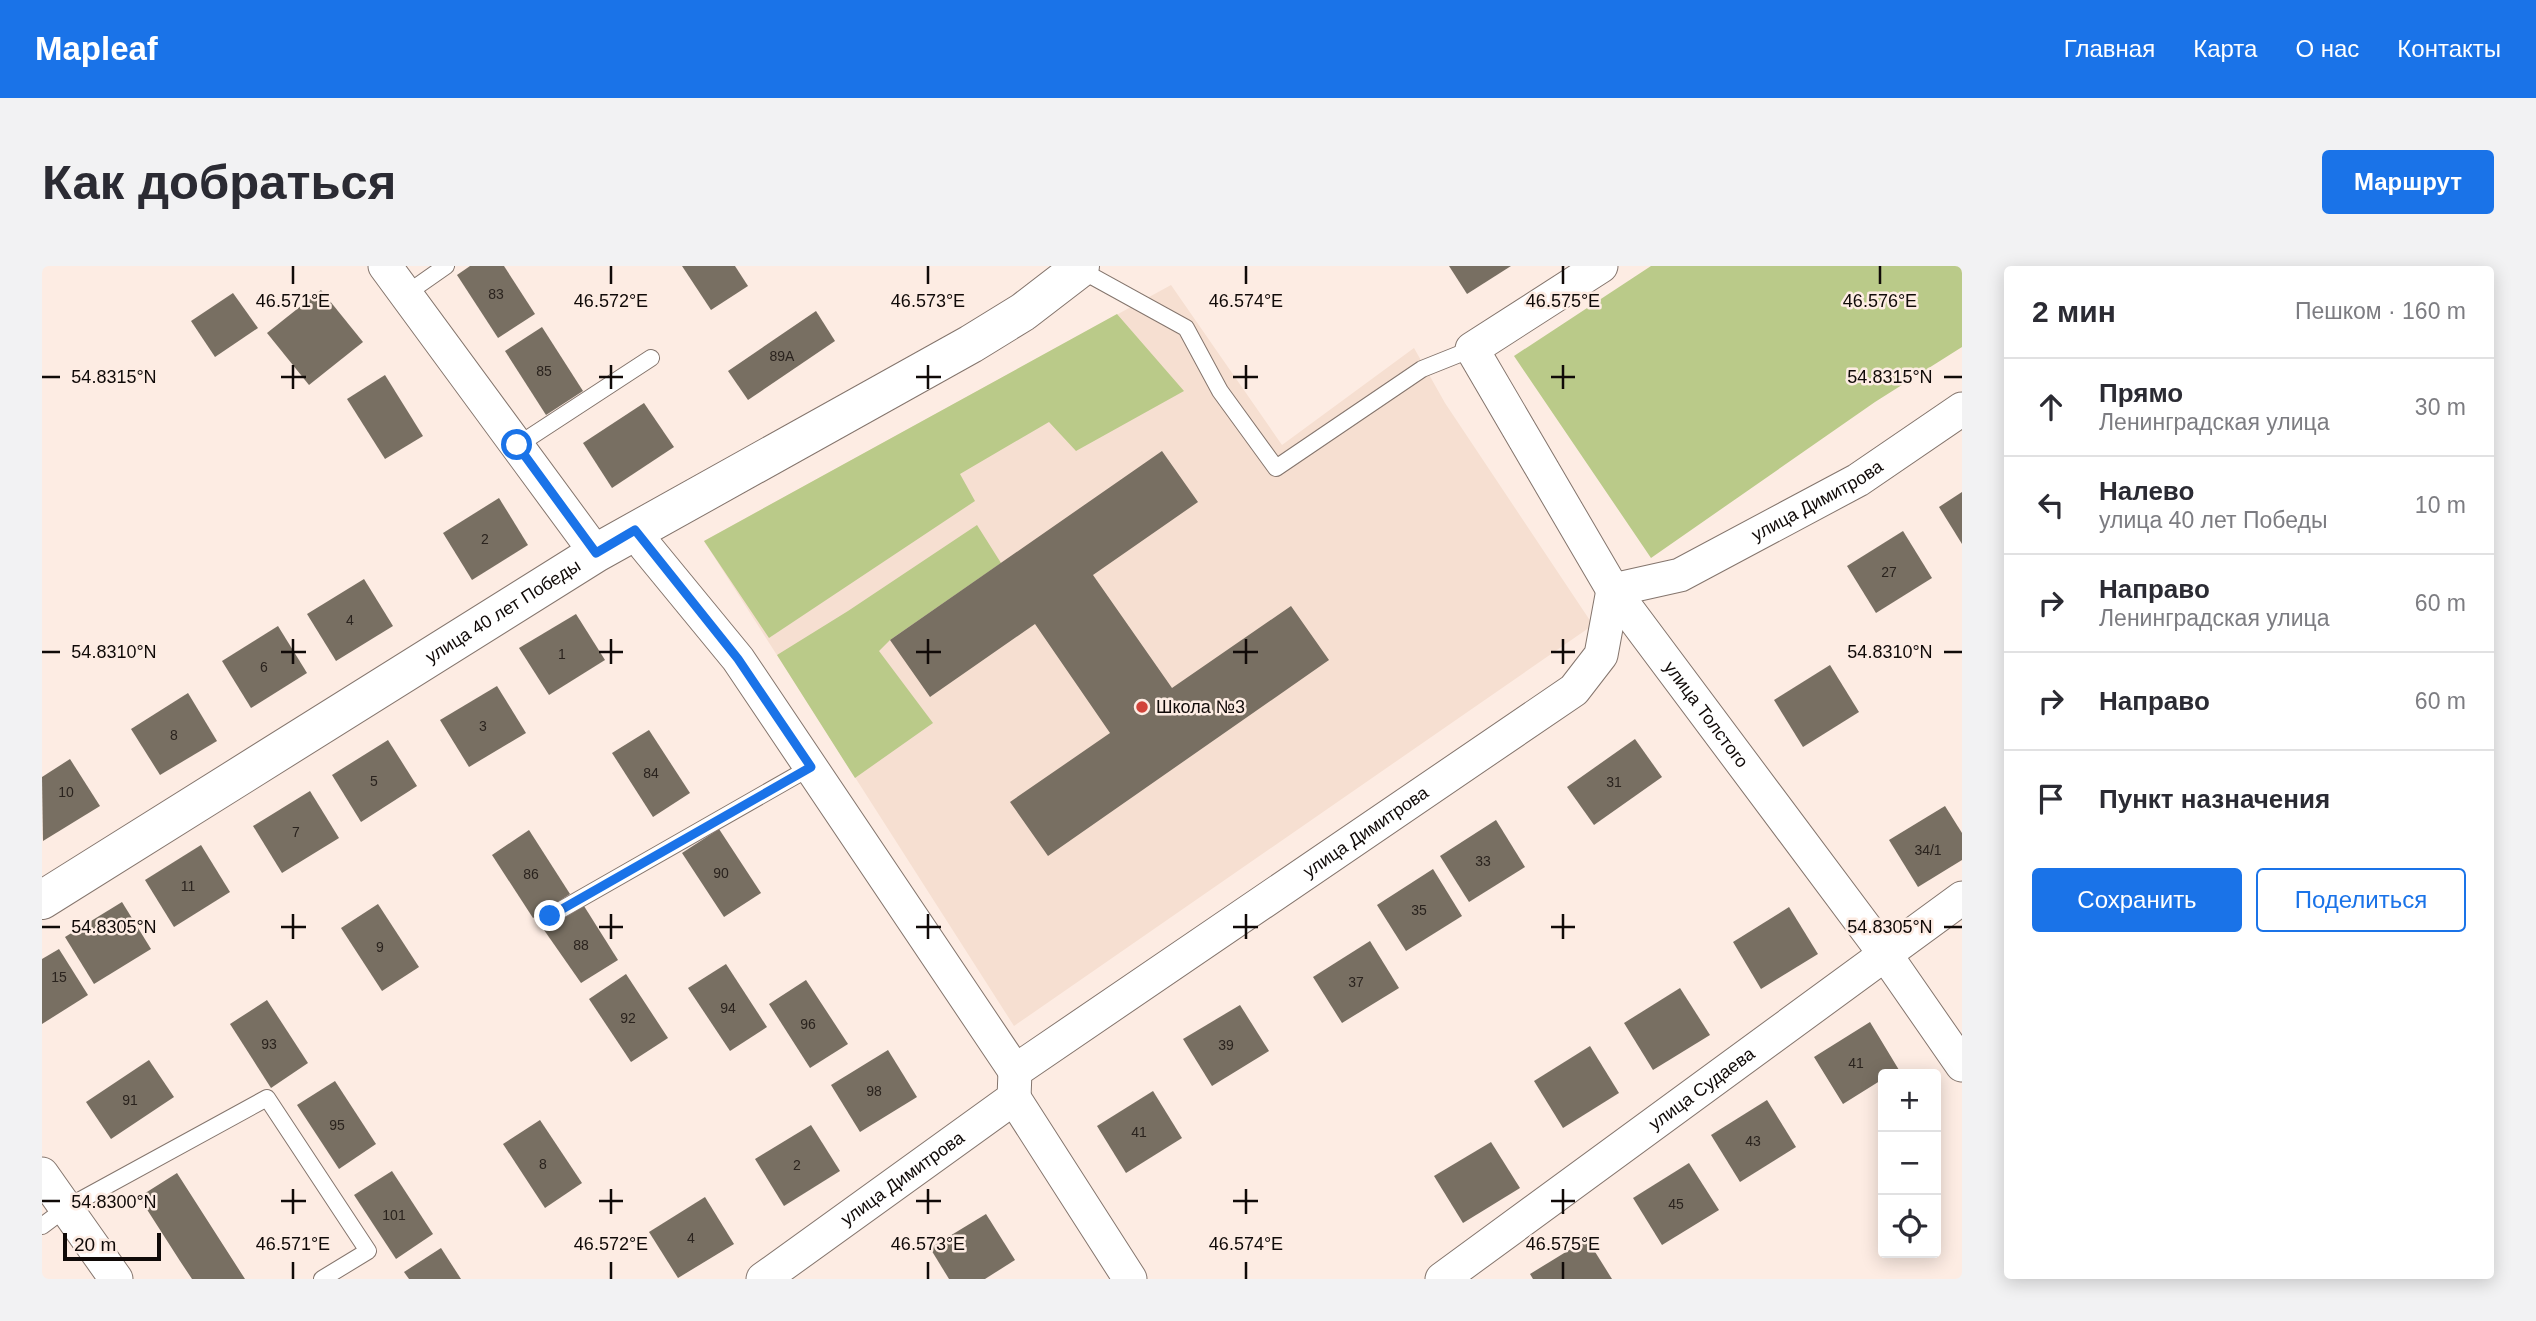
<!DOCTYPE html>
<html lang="ru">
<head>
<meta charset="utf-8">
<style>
  body { margin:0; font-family:Helvetica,sans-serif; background:#f2f2f3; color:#2b2b33 }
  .controls { position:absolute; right:21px; bottom:21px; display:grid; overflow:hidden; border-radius:7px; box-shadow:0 4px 18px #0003 }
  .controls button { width:63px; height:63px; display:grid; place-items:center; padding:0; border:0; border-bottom:2px solid #e1e1e2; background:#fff; color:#2b2b33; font:35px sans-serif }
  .scale { position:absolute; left:21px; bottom:18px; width:98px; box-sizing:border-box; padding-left:7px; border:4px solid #100a08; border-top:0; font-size:19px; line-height:24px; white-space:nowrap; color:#100a08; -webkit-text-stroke:5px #fdece3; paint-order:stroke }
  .stop { position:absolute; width:21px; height:21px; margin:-16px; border:5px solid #1a73e8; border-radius:50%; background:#fff }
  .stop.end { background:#1a73e8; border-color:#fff; box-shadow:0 2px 7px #0008 }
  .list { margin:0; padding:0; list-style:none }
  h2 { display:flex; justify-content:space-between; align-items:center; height:91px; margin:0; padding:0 28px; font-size:30px }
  h2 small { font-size:23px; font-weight:400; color:#7c7c81 }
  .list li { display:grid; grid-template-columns:46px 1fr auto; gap:21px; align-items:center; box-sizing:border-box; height:98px; padding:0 28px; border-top:2px solid #e1e1e2 }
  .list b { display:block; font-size:26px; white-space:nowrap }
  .list p { margin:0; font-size:23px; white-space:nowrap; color:#7c7c81 }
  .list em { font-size:23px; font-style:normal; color:#7c7c81 }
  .actions { display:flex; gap:14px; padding:21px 28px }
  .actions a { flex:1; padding:16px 0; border:2px solid #1a73e8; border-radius:7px; text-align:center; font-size:24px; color:#1a73e8 }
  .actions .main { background:#1a73e8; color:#fff }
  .icon { flex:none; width:38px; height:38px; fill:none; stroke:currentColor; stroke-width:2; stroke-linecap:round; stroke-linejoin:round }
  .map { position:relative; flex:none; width:1920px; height:1013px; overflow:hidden; border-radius:7px }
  header { display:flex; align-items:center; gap:42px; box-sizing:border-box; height:98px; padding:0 35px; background:#1a73e8; color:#fff }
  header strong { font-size:33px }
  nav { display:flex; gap:38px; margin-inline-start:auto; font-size:24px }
  .intro { display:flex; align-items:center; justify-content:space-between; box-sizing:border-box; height:168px; padding:0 42px }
  h1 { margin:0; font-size:49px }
  .button { padding:18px 32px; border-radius:7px; background:#1a73e8; color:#fff; font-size:24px; font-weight:700 }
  main { display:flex; gap:42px; padding:0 42px }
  aside { flex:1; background:#fff; border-radius:7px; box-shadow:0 4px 18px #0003 }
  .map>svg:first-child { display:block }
  .built { fill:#f6dfd1 }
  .green { fill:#baca89 }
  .building { fill:#786f62 }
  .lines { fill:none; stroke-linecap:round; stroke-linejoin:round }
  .lane-casing { stroke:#84756d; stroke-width:18 }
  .street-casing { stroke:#84756d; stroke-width:35 }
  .secondary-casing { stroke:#84756d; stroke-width:40 }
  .lane { stroke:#fff; stroke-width:16 }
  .street { stroke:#fff; stroke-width:33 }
  .secondary { stroke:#fff; stroke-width:38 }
  .route { stroke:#1a73e8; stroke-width:9 }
  .ticks { fill:none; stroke:#100a08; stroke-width:2.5 }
  .poi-dot { fill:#d14339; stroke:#fdece3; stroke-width:2.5 }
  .labels { text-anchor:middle; stroke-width:5; stroke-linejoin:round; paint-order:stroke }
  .number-label { font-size:14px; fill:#2a231e }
  .street-label { font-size:18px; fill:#100a08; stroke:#fdece3 }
  .poi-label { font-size:18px; fill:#100a08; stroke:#fdece3; text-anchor:start }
  .ticks-label { font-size:18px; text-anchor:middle; fill:#100a08; stroke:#fdece3; stroke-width:5; stroke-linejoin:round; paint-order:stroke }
</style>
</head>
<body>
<header>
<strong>Mapleaf</strong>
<nav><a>Главная</a><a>Карта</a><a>О нас</a><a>Контакты</a></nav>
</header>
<div class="intro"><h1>Как добраться</h1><a class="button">Маршрут</a></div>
<main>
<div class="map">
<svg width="1920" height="1013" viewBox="0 0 1920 1013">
  <rect width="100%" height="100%" fill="#fdece3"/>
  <!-- built -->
  <polygon class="built" points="1129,19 1240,179 1372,82 1403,137 1551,359 972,760 662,275"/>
  <!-- green -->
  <g class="green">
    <polygon points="1609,0 1920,0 1920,81 1833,136 1609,292 1472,90"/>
    <polygon points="1075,48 1142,125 1034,185 1007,156 918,208 933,235 727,372 662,275"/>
    <polygon points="935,259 959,297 848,374 837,385 891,457 813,512 735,389 806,345"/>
  </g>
  <!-- building -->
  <g class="building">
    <polygon points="428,0 462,0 493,48 456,72 415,9"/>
    <polygon points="640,0 693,0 706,20 669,44"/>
    <polygon points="1407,0 1469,0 1425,28"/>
    <polygon points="279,24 321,76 267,119 225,67"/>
    <polygon points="191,27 216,62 173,91 149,55"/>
    <polygon points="774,45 793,75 706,134 686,105"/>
    <polygon points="500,61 541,125 504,149 463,85"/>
    <polygon points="343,109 381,170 343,193 305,133"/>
    <polygon points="602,137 632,181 570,222 541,177"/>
    <polygon points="1120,185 1156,236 1051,309 1130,422 1249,340 1287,394 1006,590 968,536 1068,467 993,358 888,431 848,374"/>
    <polygon points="1920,226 1920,278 1897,241"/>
    <polygon points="457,232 486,279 430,314 401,267"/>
    <polygon points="1861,265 1890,312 1834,347 1805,300"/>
    <polygon points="322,313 351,360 294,395 265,348"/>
    <polygon points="534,348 563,394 507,429 477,382"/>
    <polygon points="236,360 265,407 209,442 180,395"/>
    <polygon points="1788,399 1817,446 1761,481 1732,434"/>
    <polygon points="455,420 484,467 427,501 398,454"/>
    <polygon points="146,427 175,475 118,509 89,463"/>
    <polygon points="607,464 648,527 611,551 570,487"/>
    <polygon points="1593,473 1620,511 1552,559 1525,521"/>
    <polygon points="346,474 375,520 319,556 290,509"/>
    <polygon points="28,493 58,540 1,575 0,511"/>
    <polygon points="268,525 297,572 240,607 211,560"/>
    <polygon points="1903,540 1920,567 1920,594 1876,621 1847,574"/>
    <polygon points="1454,554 1483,601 1427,636 1398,590"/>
    <polygon points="677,563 719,627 682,651 640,587"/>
    <polygon points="487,564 528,628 491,652 450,589"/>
    <polygon points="159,579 188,626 132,661 103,614"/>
    <polygon points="1391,603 1420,650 1364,685 1335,639"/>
    <polygon points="80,636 109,683 52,718 23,671"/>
    <polygon points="336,638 377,701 340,725 299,662"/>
    <polygon points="542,640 576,694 539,717 502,664"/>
    <polygon points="1747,641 1776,688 1719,723 1691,676"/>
    <polygon points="1328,675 1357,722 1300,757 1271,711"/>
    <polygon points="17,683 46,729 0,758 0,693"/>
    <polygon points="684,698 725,761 688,785 646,722"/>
    <polygon points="584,708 626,772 589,796 547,733"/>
    <polygon points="764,714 806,778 768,802 727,738"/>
    <polygon points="1638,722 1668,769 1611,804 1582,757"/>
    <polygon points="225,734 266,797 229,822 188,758"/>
    <polygon points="1198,739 1227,785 1170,820 1141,773"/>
    <polygon points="1828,756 1857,804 1849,808 1841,808 1841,813 1801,838 1772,791"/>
    <polygon points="1548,780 1577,827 1521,862 1492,815"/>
    <polygon points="846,784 875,831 818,866 789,819"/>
    <polygon points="107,794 132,831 69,873 44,836"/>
    <polygon points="293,815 334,878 297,903 255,839"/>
    <polygon points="1111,825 1140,872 1084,907 1055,860"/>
    <polygon points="1725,834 1754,881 1698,916 1669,869"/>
    <polygon points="498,854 540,917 503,942 461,878"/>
    <polygon points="769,859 798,905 742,940 713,893"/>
    <polygon points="1449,876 1478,922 1421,957 1392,910"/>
    <polygon points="1647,897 1677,944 1620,979 1591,932"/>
    <polygon points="350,905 391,968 354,993 312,929"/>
    <polygon points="135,907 176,971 203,1013 150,1013 138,995 97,931"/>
    <polygon points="663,931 692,978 636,1012 607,966"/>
    <polygon points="944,948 973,994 943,1013 907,1013 888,982"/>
    <polygon points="1545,973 1570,1013 1491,1013 1488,1008"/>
    <polygon points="399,982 419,1013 367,1013 362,1006"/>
  </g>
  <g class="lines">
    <!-- lane casing -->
    <g class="lane-casing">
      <g id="lane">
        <polyline points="1037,3 1144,62 1178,125 1234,202 1380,103 1430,83"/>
        <polyline points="364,28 404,0"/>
        <polyline points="476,179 609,92"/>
        <polyline points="508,650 769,501"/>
        <polyline points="0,960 24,942 225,832 326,985 280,1013"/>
      </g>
    </g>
    <!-- street casing -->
    <g class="street-casing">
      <g id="street">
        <polyline points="343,0 554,287"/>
        <path id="s1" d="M1559,0L1430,83L1571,324L1843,688L1920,799"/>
        <polyline points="593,264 604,281 696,393 973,805"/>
        <polyline points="972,832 1088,1013"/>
        <polyline points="0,908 74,1013"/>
        <path id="s2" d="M721,1013L972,832L973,805L1532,424L1559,389L1571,324L1638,309L1816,214L1920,143"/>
        <path id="s3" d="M1400,1013L1920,632"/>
      </g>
    </g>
    <!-- secondary casing -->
    <g class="secondary-casing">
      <g id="secondary">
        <path id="s4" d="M0,634L554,287L929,78L981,46L1037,3L1038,0"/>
      </g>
    </g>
    <!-- lane -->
    <use href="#lane" class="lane"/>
    <!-- street -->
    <use href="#street" class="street"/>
    <!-- secondary -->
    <use href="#secondary" class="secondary"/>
  </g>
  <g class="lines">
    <!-- route -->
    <polyline class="route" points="475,179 554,287 593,264 696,393 769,501 508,650"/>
  </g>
  <!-- ticks -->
  <path class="ticks" d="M251,0V18M569,0V18M886,0V18M1204,0V18M1521,0V18M1838,0V18M251,99V123M569,99V123M886,99V123M1204,99V123M1521,99V123M0,111H18M239,111H264M557,111H581M874,111H899M1191,111H1216M1509,111H1533M1902,111H1920M251,373V398M569,373V398M886,373V398M1204,373V398M1521,373V398M0,386H18M239,386H264M557,386H581M874,386H899M1191,386H1216M1509,386H1533M1902,386H1920M251,648V673M569,648V673M886,648V673M1204,648V673M1521,648V673M0,661H18M239,661H264M557,661H581M874,661H899M1191,661H1216M1509,661H1533M1902,661H1920M251,923V948M569,923V948M886,923V948M1204,923V948M1521,923V948M0,935H18M239,935H264M557,935H581M874,935H899M1191,935H1216M1509,935H1533M251,996V1013M569,996V1013M886,996V1013M1204,996V1013M1521,996V1013"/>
  <!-- markers -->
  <circle class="poi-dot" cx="1100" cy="441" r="7"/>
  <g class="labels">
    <!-- number labels -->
    <g class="number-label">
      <text x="454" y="33">83</text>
      <text x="740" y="95">89А</text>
      <text x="502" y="110">85</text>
      <text x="443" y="278">2</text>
      <text x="1847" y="311">27</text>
      <text x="308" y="359">4</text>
      <text x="520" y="393">1</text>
      <text x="222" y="406">6</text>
      <text x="441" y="465">3</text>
      <text x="132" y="474">8</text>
      <text x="609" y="512">84</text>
      <text x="332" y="520">5</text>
      <text x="1572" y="521">31</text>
      <text x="24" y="531">10</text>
      <text x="254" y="571">7</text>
      <text x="1886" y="589">34/1</text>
      <text x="1441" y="600">33</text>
      <text x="679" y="612">90</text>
      <text x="489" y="613">86</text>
      <text x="146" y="625">11</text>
      <text x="1377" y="649">35</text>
      <text x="539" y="684">88</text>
      <text x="338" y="686">9</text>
      <text x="17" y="716">15</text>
      <text x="1314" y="721">37</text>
      <text x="686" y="747">94</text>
      <text x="586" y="757">92</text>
      <text x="766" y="763">96</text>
      <text x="227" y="783">93</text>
      <text x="1184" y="784">39</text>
      <text x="1814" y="802">41</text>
      <text x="832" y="830">98</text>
      <text x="88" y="839">91</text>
      <text x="295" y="864">95</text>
      <text x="1097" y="871">41</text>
      <text x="1711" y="880">43</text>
      <text x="501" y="903">8</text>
      <text x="755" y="904">2</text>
      <text x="1634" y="943">45</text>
      <text x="352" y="954">101</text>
      <text x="649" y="977">4</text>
    </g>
    <!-- street labels -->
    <g class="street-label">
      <text dy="6" stroke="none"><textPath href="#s2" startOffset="1348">улица Димитрова</textPath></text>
      <text dy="6" stroke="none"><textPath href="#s4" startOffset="544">улица 40 лет Победы</textPath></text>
      <text dy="6" stroke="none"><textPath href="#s1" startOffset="588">улица Толстого</textPath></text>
      <text dy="6" stroke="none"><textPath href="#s2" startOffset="761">улица Димитрова</textPath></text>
      <text dy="6" stroke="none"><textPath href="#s3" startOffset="322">улица Судаева</textPath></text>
      <text dy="6" stroke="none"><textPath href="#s2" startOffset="172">улица Димитрова</textPath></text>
    </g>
    <!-- poi labels -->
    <g class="poi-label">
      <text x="1114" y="447">Школа №3</text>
    </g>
  </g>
  <g class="ticks-label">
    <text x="251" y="41">46.571°E</text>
    <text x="569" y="41">46.572°E</text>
    <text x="886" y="41">46.573°E</text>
    <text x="1204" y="41">46.574°E</text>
    <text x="1521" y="41">46.575°E</text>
    <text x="1838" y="41">46.576°E</text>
    <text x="72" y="117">54.8315°N</text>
    <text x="1848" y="117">54.8315°N</text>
    <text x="72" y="392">54.8310°N</text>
    <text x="1848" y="392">54.8310°N</text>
    <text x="72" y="667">54.8305°N</text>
    <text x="1848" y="667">54.8305°N</text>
    <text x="72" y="942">54.8300°N</text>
    <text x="251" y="984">46.571°E</text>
    <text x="569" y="984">46.572°E</text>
    <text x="886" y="984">46.573°E</text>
    <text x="1204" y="984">46.574°E</text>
    <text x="1521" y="984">46.575°E</text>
  </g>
</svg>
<div class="controls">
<button>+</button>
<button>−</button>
<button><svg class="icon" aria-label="locate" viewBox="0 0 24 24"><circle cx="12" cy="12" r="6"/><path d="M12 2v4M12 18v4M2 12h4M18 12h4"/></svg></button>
</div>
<div class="scale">20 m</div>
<div class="stop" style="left:475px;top:179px"></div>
<div class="stop end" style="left:508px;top:650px"></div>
</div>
<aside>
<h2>2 мин<small>Пешком · 160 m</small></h2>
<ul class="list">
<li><svg class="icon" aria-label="ahead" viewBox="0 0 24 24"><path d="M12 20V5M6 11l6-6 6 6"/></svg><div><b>Прямо</b><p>Ленинградская улица</p></div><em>30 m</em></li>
<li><svg class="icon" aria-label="left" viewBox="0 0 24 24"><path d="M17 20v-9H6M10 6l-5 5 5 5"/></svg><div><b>Налево</b><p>улица 40 лет Победы</p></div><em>10 m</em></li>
<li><svg class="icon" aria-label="right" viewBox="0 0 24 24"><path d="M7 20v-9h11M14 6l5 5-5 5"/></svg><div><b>Направо</b><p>Ленинградская улица</p></div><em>60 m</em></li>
<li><svg class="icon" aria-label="right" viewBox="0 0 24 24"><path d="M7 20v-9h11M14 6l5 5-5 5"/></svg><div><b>Направо</b></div><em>60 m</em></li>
<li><svg class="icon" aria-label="arrive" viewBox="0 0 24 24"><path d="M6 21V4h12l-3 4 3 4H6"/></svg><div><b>Пункт назначения</b></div></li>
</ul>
<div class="actions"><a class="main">Сохранить</a><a>Поделиться</a></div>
</aside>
</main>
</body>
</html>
